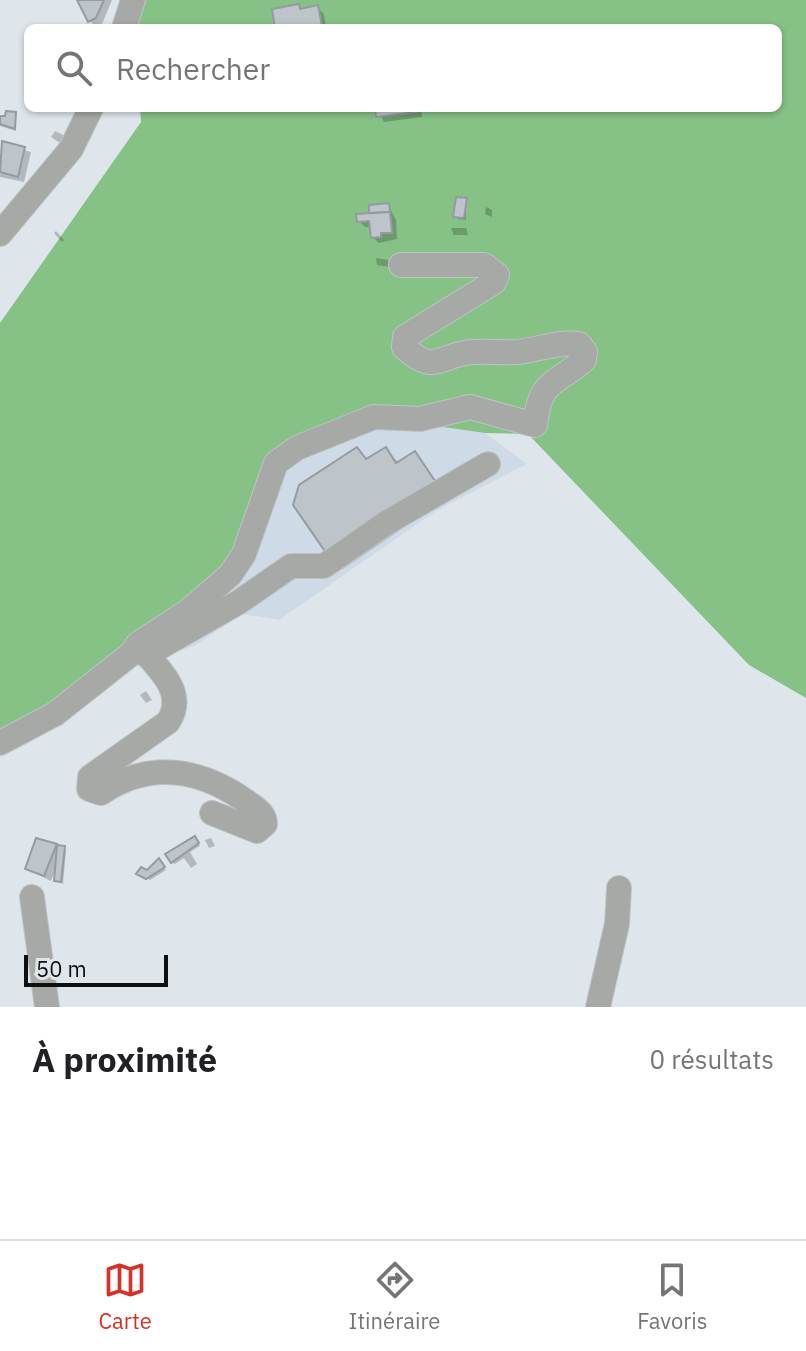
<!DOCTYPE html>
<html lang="fr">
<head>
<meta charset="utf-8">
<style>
  body { margin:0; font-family:"IBM Plex Sans",sans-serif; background:#f6f6f6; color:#202124 }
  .scale { position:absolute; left:24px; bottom:20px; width:144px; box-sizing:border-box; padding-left:8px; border:4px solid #0d0f11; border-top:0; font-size:22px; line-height:28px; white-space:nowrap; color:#0d0f11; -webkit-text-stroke:6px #dfe6eb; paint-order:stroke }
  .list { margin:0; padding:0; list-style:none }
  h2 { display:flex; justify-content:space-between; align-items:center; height:104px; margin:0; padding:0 32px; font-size:34px }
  h2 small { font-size:26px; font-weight:400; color:#757577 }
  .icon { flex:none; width:44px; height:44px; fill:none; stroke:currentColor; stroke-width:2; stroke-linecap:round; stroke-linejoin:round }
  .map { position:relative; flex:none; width:806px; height:1007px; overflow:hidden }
  .search { position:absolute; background:#fff; box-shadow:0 2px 6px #0004; left:24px; right:24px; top:24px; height:88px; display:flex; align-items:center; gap:20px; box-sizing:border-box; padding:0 28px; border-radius:12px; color:#757577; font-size:30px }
  .sheet { height:232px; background:#fff }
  nav { display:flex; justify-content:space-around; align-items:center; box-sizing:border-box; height:112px; border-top:2px solid #e0e0e0; background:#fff; font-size:22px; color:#757577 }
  nav a { display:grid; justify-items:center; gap:4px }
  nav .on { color:#d93025 }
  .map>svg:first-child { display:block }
  .built { fill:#cedbe6 }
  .forest { fill:#86c186 }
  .shadow { fill:#0003 }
  .building { fill:#bec5ca; stroke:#959ba0; stroke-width:2 }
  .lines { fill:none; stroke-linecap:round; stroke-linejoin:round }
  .minor-casing { stroke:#bdc4c8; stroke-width:26 }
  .minor { stroke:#a6a9a6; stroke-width:24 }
</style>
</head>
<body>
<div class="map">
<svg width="806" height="1007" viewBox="0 0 806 1007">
  <rect width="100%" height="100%" fill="#dfe6eb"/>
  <!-- built -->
  <polygon class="built" points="415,423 485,433 527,464 436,511 279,620 243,614 196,645 163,657 282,467 369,424"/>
  <!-- forest -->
  <polygon class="forest" points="135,0 806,0 806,698 749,665 528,434 485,433 415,423 365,426 292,458 214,598 0,737 0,323 141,122 140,108 778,108 778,28 136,28"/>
  <!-- shadow -->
  <g class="shadow">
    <polygon points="79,0 112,0 102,24 96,27 85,16"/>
    <polygon points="298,6 302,11 318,8 324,14 326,28 277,28 274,11"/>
    <polygon points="377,108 421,108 422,117 384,122"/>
    <polygon points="15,114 16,131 0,126 0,116"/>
    <polygon points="55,131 65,136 63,145 51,137"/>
    <polygon points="3,144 31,152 24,182 0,177"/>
    <polygon points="466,200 466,220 458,219 455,217"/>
    <polygon points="389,206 396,220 397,239 379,243 372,237 372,227 365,227 359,221"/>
    <polygon points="486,207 492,210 492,217 485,214"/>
    <polygon points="451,228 466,228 468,235 454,235"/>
    <polygon points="56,231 64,240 62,242 54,233"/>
    <polygon points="376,258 388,260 390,267 377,265"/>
    <polygon points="357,449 368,460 385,449 399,463 415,453 448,497 343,569 330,556"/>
    <polygon points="146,691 152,700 146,703 140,695"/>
    <polygon points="211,838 215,846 209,848 205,840"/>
    <polygon points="197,841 200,846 190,852 197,864 191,868 184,858 175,864 172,862"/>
    <polygon points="55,846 66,851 63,884 56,880 56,867 51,881 27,869"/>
    <polygon points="161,863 166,870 150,880 141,876"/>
  </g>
  <!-- building -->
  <g class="building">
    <polygon points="77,0 104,0 96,18 88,22"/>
    <polygon points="299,4 300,9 318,5 322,27 275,28 272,9"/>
    <polygon points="375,108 417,108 417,112 376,117"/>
    <polygon points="6,111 16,112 15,129 0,124 0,116 5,116"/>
    <polygon points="2,141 25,147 18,177 0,172"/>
    <polygon points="456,197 467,198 464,218 453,217"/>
    <polygon points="389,203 390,212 369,213 369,205"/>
    <polygon points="390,212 392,233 381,233 381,237 371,238 369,221 357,222 356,214"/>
    <polygon points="357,447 366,459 386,447 396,463 415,451 437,484 329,557 293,505 299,485"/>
    <polygon points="195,836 199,843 171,863 165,854"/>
    <polygon points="36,838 57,844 44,876 25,869"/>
    <polygon points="57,845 65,846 61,882 54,881"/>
    <polygon points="159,858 165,867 146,879 136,874 141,867 147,870"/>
  </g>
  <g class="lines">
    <!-- minor casing -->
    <g class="minor-casing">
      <g id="minor">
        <polyline points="124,28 133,0"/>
        <polyline points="0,234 71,149 91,108"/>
        <polyline points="146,655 239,602 291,566 324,566 386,523 488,464"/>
        <path d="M148,656C165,675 185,697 168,722L90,777L89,789L101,793C150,760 201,769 247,802C255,808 265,813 265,824L257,831L212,813"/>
        <path d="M0,743L55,714L131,654L138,644L188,611L230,575L244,554L276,463L297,448L374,417L420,419L470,407L535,425C540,380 553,386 584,360L585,352L579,344C559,341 538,350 517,352C502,353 488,351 473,352C441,353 436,377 404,347L405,337L494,282L497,275L484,265H401"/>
        <polyline points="32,897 47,1007"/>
        <polyline points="598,1007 617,924 619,888"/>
      </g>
    </g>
    <!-- minor -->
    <use href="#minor" class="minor"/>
  </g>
</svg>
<div class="scale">50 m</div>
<div class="search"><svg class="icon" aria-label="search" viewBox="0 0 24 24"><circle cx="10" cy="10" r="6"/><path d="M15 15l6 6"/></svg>Rechercher</div>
</div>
<section class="sheet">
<h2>À proximité<small>0 résultats</small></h2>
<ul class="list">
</ul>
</section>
<nav>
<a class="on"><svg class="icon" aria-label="map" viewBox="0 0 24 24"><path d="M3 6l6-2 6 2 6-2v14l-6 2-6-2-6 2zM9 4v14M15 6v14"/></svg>Carte</a>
<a><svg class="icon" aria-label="directions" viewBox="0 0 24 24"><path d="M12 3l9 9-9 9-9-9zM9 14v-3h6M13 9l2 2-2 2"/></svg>Itinéraire</a>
<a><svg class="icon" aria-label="saved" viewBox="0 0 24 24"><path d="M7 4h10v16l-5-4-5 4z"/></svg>Favoris</a>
</nav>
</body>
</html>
